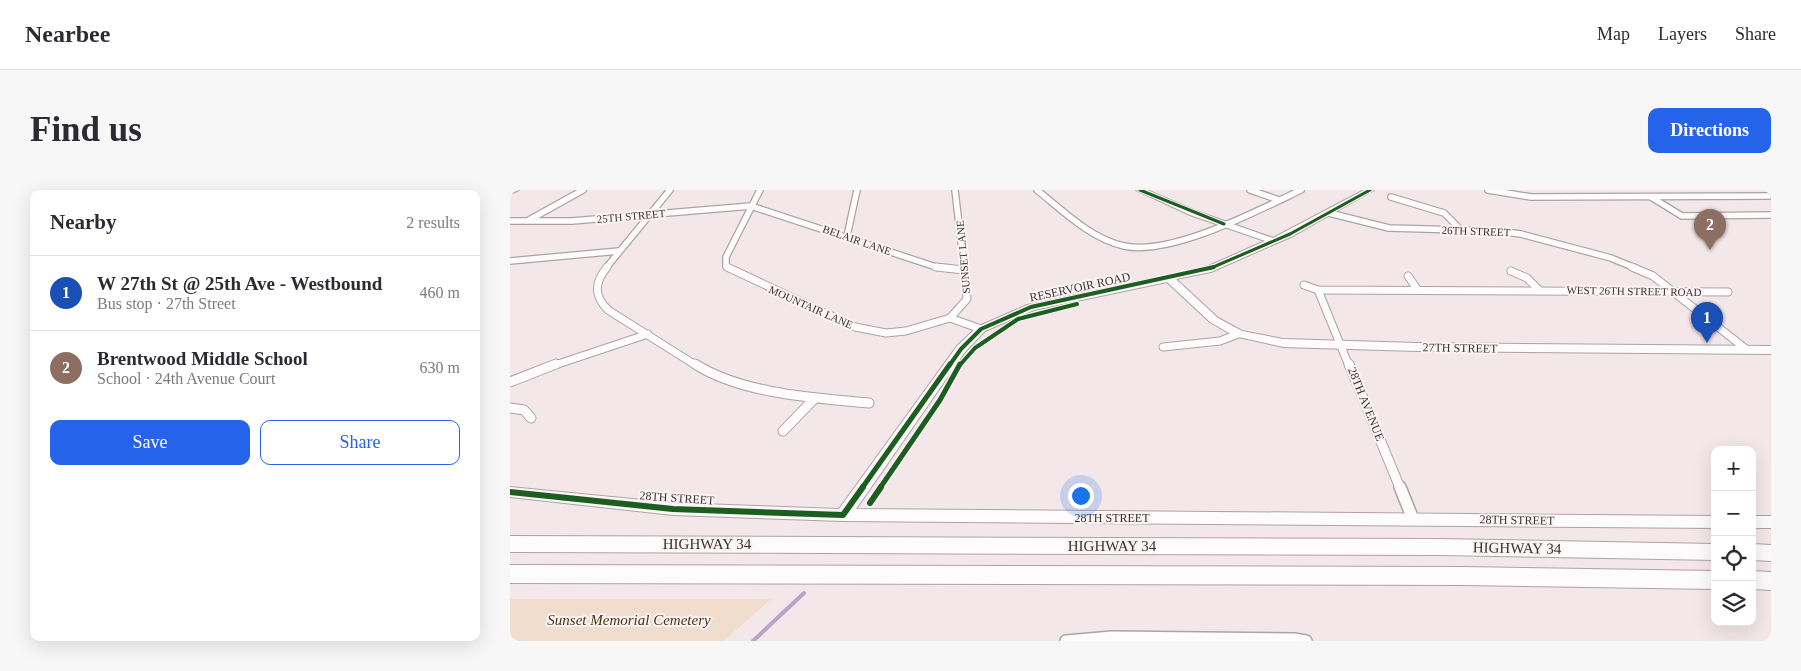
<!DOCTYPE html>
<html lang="en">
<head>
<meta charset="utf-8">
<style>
  body { margin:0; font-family:Georgia,serif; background:#f7f7f7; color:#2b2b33 }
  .controls { position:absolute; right:15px; bottom:15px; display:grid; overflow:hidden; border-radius:10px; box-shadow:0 5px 20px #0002 }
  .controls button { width:45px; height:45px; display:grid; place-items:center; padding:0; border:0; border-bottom:1px solid #e1e1e2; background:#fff; color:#2b2b33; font:25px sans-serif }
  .you { position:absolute; left:570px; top:305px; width:18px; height:18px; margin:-12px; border:4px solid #fff; border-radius:50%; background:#1a73e8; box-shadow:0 0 0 8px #1a73e833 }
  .badge { display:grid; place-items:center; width:32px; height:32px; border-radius:50%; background:#2563eb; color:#fff; font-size:16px; font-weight:700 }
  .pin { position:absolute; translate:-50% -41px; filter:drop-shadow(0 1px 2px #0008) }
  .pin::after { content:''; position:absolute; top:26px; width:18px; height:15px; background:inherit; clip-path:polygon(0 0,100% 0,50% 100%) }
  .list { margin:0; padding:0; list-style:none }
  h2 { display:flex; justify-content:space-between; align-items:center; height:65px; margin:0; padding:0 20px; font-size:21px }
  h2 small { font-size:16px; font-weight:400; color:#7c7c81 }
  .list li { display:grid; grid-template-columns:32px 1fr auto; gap:15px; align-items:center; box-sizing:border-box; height:75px; padding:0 20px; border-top:1px solid #e1e1e2 }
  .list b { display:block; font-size:19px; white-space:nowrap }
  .list p { margin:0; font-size:16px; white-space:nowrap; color:#7c7c81 }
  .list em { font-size:16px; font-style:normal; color:#7c7c81 }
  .actions { display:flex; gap:10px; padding:15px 20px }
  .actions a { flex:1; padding:11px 0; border:1px solid #2563eb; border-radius:10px; text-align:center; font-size:18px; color:#2563eb }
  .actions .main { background:#2563eb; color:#fff }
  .icon { flex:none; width:28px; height:28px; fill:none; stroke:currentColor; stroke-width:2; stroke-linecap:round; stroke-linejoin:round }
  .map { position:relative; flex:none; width:1261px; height:451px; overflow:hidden; border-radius:10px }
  header { display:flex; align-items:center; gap:30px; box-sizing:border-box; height:70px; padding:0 25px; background:#fff; border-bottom:1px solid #e1e1e2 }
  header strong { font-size:24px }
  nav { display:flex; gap:28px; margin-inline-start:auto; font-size:18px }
  .intro { display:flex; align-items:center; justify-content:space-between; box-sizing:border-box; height:120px; padding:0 30px }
  h1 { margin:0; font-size:35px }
  .button { padding:12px 22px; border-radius:10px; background:#2563eb; color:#fff; font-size:18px; font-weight:700 }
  main { display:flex; gap:30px; padding:0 30px }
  aside { flex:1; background:#fff; border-radius:10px; box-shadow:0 5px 20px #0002 }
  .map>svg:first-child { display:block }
  .green { fill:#f0ddce }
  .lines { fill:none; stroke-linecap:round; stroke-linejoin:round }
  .stream { stroke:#b6a4ca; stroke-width:4 }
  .street-far3-casing { stroke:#aca3a5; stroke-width:8 }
  .street-far2-casing { stroke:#aca3a5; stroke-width:9 }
  .street-far1-casing { stroke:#aca3a5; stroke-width:11 }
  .street-casing { stroke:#aca3a5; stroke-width:14 }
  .secondary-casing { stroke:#aca3a5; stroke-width:2 }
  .highway-casing { stroke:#aca3a5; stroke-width:2 }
  .street-far3 { stroke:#fdfbfc; stroke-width:5.5 }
  .street-far2 { stroke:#fdfbfc; stroke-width:7 }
  .street-far1 { stroke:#fdfbfc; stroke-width:9 }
  .street { stroke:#fdfbfc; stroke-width:11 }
  .secondary { fill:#fdfbfc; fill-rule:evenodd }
  .highway { fill:#fdfbfc; fill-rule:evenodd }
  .cycleway-far3-casing { stroke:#fcf3f5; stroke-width:5 }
  .cycleway-far2-casing { stroke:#fcf3f5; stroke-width:6 }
  .cycleway-far1-casing { stroke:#fcf3f5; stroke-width:8 }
  .cycleway-casing { stroke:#fcf3f5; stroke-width:9 }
  .cycleway-far3 { stroke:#1b5e20; stroke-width:3 }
  .cycleway-far2 { stroke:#1b5e20; stroke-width:4 }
  .cycleway-far1 { stroke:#1b5e20; stroke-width:5 }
  .cycleway { stroke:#1b5e20; stroke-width:6 }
  .labels { text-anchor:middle; stroke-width:4; stroke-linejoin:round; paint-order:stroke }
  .far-street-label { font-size:11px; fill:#3b3234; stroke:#fcf3f5 }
  .street-label { font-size:12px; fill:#3b3234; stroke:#fcf3f5 }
  .near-street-label { font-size:15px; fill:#3b3234; stroke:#fcf3f5 }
  .near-park-label { font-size:15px; font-style:italic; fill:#4d330c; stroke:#fcf3f5 }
</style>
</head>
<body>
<header>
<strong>Nearbee</strong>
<nav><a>Map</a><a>Layers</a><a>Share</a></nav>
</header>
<div class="intro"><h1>Find us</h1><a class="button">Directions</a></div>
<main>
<aside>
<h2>Nearby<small>2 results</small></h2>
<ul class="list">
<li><span class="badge" style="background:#1a4fb4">1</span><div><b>W 27th St @ 25th Ave - Westbound</b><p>Bus stop · 27th Street</p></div><em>460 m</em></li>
<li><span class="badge" style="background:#8d6e63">2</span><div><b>Brentwood Middle School</b><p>School · 24th Avenue Court</p></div><em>630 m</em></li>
</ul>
<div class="actions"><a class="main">Save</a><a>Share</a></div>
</aside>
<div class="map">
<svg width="1261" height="451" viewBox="0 0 1261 451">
  <rect width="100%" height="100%" fill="#f4e7ea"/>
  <!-- green -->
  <polygon class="green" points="0,409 261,409 214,451 0,451"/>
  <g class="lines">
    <!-- stream -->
    <polyline class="stream" points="243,451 294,403"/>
    <!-- street-far3 casing -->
    <g class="street-far3-casing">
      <g id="street-far3">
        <polyline points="445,0 454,78"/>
        <path d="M527,0C552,20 581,49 614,56C661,66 747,21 791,0"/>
        <polyline points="740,0 769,10"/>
        <polyline points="978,0 1021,7 1261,6"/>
        <polyline points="881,7 934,23 951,40"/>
        <polyline points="1141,7 1172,26 1261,25"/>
        <polyline points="819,23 879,38 987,41 1011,44 1101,68 1125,78"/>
        <polyline points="19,30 73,0"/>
        <polyline points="0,31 62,31 241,16 426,77 438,78"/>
        <polyline points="337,46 347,0"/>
        <polyline points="0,71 109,61"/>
        <polyline points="96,78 160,0"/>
        <polyline points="218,78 216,76 216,67 250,0"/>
      </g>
    </g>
    <!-- street-far2 casing -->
    <g class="street-far2-casing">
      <g id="street-far2">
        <path d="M97,77C84,93 84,106 98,120L187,176"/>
        <polyline points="217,77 345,137 376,143 396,141 440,128 471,139"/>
        <polyline points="426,77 454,80"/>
        <polyline points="1122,77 1143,86 1236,159"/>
        <polyline points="1001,81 1017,88 1029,100"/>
        <polyline points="898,86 907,99"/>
        <polyline points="794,95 808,100 1218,102"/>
        <polyline points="808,100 839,176"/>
        <polyline points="440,128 457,109 454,77"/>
        <polyline points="653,157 710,151 728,144"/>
        <polyline points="42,176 138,144"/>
      </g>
    </g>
    <!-- street-far1 casing -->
    <g class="street-far1-casing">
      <g id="street-far1">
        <path d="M185,174C232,204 305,208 359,213"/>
        <polyline points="839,174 890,298"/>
        <polyline points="0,192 46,174"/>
        <polyline points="0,218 14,220 21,228"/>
        <polyline points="273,241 305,208"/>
      </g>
    </g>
    <!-- street casing -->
    <g class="street-casing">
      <g id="street">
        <polyline points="890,297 903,329"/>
        <polyline points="556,451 602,447 784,449 796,451"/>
      </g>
    </g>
    <!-- secondary casing -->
    <g class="secondary-casing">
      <g id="secondary">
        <polygon points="0,0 9,0 0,4"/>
        <polygon points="626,0 637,0 686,21 763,48 854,0 864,0 783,46 701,82 666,89 708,128 732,141 773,149 907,153 1261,156 1261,164 907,161 773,157 724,146 700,132 657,92 524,120 475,141 455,162 346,319 1205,326 1205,338 333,331 163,325 0,307 0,297 163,313 329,319 447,156 467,137 517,115 694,78 755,51 680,25"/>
        <rect x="1242" y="326" width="19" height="12"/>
      </g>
    </g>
    <!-- highway casing -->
    <g class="highway-casing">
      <g id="highway">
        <polygon points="0,346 929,349 1205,354 1205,370 929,365 0,362"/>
        <polygon points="1242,354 1261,355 1261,371 1242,370"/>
        <polygon points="0,375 953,377 1205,381 1205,399 953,395 0,393"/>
        <polygon points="1242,381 1261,382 1261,400 1242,399"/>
      </g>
    </g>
    <!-- street-far3 -->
    <use href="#street-far3" class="street-far3"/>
    <!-- street-far2 -->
    <use href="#street-far2" class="street-far2"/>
    <!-- street-far1 -->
    <use href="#street-far1" class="street-far1"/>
    <!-- street -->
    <use href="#street" class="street"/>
    <!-- secondary -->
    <use href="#secondary" class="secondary"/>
    <!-- highway -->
    <use href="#highway" class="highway"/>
    <!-- cycleway-far3 casing -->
    <g class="cycleway-far3-casing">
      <g id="cycleway-far3">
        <polyline points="630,0 714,34"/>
        <polyline points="701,78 780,44 860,0"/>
      </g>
    </g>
    <!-- cycleway-far2 casing -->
    <g class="cycleway-far2-casing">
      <g id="cycleway-far2">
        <polyline points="439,176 451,159 471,139 521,117 704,77"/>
        <polyline points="449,176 465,158 508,129 567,114"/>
      </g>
    </g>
    <!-- cycleway-far1 casing -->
    <g class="cycleway-far1-casing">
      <g id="cycleway-far1">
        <polyline points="352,298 440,174"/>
        <polyline points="370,298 430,210 450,174"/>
      </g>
    </g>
    <!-- cycleway casing -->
    <g class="cycleway-casing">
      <g id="cycleway">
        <polyline points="0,302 163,319 333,325 353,297"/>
        <polyline points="360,313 371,297"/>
      </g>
    </g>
    <!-- cycleway-far3 -->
    <use href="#cycleway-far3" class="cycleway-far3"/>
    <!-- cycleway-far2 -->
    <use href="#cycleway-far2" class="cycleway-far2"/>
    <!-- cycleway-far1 -->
    <use href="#cycleway-far1" class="cycleway-far1"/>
    <!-- cycleway -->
    <use href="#cycleway" class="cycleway"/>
  </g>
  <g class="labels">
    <!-- far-street labels -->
    <g class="far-street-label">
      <text transform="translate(121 26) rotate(-5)" y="4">25TH STREET</text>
      <text transform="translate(966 41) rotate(2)" y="4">26TH STREET</text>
      <text transform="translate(347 50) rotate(19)" y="4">BELAIR LANE</text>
      <text transform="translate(453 67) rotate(-95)" y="4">SUNSET LANE</text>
      <text transform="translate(1124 101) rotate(1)" y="4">WEST 26TH STREET ROAD</text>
      <text transform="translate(301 117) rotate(24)" y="4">MOUNTAIR LANE</text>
    </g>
    <!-- street labels -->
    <g class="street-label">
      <text transform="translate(570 97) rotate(-12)" y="4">RESERVOIR ROAD</text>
      <text transform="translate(950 158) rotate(1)" y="4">27TH STREET</text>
      <text transform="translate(856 214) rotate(68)" y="4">28TH AVENUE</text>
      <text transform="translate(167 308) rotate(4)" y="4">28TH STREET</text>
      <text x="602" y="332">28TH STREET</text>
      <text transform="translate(1007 330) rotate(1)" y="4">28TH STREET</text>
    </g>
    <!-- near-street labels -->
    <g class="near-street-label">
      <text x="197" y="359">HIGHWAY 34</text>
      <text x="602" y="361">HIGHWAY 34</text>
      <text transform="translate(1007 358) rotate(1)" y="5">HIGHWAY 34</text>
    </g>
    <!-- near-park labels -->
    <g class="near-park-label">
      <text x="119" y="435">Sunset Memorial Cemetery</text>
    </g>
  </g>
</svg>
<div class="controls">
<button>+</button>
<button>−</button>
<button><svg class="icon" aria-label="locate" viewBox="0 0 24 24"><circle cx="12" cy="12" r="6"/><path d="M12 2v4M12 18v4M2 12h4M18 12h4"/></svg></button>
<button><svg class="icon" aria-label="layers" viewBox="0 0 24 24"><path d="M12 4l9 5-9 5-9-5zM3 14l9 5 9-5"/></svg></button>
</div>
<div class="you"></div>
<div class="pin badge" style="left:1197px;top:153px;background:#1a4fb4">1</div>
<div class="pin badge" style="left:1200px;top:60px;background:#8d6e63">2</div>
</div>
</main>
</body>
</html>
